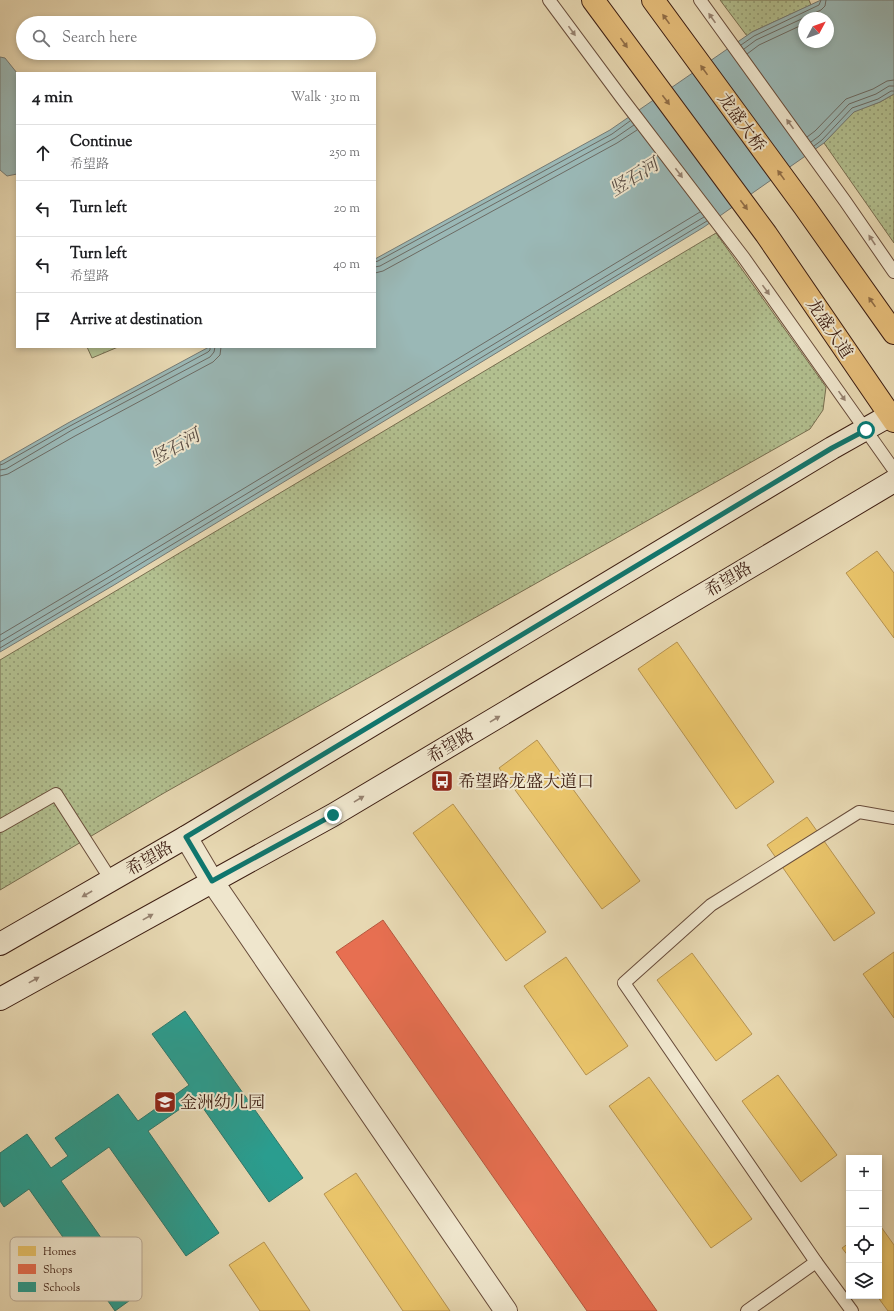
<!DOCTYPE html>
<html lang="en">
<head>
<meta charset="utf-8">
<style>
  body { margin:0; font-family:"Sorts Mill Goudy","Noto Serif SC",serif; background:#f2f2f2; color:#202124 }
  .controls { position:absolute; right:12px; bottom:12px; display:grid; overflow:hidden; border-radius:0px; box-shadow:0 2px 6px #0003 }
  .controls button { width:36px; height:36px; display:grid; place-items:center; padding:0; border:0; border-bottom:1px solid #e0e0e0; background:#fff; color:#202124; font:20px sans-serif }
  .compass { position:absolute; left:798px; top:12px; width:36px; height:36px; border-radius:50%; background:#fff; box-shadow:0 2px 6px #0003; rotate:49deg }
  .stop { position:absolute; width:12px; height:12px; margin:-9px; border:3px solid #0f766e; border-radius:50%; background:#fff }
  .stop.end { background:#0f766e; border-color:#fff; box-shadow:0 1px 4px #0008 }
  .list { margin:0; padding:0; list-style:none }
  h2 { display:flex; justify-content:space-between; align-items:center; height:52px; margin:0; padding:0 16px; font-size:17px }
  h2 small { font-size:13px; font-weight:400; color:#757577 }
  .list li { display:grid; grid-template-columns:26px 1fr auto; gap:12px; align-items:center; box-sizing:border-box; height:56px; padding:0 16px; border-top:1px solid #e0e0e0 }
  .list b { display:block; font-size:15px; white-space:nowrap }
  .list p { margin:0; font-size:13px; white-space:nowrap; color:#757577 }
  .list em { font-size:13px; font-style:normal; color:#757577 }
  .icon { flex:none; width:22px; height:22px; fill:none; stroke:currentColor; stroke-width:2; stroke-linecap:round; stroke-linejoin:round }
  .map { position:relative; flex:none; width:894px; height:1311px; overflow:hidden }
  .search { position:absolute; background:#fff; box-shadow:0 2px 6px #0003; left:16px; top:16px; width:360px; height:44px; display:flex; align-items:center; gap:10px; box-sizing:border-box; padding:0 14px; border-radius:22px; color:#757577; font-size:15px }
  .panel { position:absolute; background:#fff; box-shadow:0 2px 6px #0003; left:16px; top:72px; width:360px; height:276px; border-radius:0px }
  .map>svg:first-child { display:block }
  .green { fill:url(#green-dots); stroke:#786e50 }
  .forest { fill:url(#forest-firs); stroke:#786e50 }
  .water { fill:#9ab8b6; stroke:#757a74; fill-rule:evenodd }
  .homes { fill:#e9c46a; stroke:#b59250 }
  .shops { fill:#e76f51; stroke:#b4573e }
  .schools { fill:#2a9d8f; stroke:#30776a }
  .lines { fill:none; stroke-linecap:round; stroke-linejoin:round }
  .shore { stroke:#6c6b64; stroke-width:1 }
  .lane-casing { stroke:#684c3a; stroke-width:14 }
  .street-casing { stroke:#684c3a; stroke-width:24 }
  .secondary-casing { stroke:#3d1e12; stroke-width:24 }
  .primary-casing { stroke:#3d1e12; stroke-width:24 }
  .lane { stroke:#efe6cd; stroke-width:12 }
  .street { stroke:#efe6cd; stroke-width:22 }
  .secondary { stroke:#efe6cd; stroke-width:22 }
  .primary { stroke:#e4bc79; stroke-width:22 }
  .oneway { fill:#968270 }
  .oneway2 { fill:#906d46 }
  .route { stroke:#0f766e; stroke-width:5 }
  .labels { text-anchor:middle; stroke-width:4; stroke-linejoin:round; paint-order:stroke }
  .street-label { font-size:17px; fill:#3d1e12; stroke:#efe6cd }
  .poi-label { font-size:17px; fill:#3d1e12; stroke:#efe6cd; text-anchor:start }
  .water-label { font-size:18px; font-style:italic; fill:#594c43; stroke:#efe6cd }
  .key { fill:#efe6cd; stroke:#baaa95; stroke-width:1 }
  .key-label { font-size:11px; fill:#3d1e12 }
</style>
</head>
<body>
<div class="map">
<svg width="894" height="1311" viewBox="0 0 894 1311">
  <defs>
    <pattern id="green-dots" width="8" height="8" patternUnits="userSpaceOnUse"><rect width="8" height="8" fill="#b2bf8f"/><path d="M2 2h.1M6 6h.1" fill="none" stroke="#929b73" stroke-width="1.8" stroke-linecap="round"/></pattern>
    <pattern id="forest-firs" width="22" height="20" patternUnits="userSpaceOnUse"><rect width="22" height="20" fill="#b2bf8f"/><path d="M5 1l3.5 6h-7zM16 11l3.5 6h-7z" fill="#929b73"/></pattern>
  </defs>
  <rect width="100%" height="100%" fill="#e7d8b2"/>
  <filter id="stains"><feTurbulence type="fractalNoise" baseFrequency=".005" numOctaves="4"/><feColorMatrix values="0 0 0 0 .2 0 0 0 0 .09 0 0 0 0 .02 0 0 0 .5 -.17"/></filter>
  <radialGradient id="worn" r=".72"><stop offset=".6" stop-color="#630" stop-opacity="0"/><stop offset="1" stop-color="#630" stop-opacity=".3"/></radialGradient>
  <!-- green -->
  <g class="green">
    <polygon points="720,0 809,0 811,5 752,32 747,36"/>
    <polygon points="894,94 894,243 824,143 854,111 880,102"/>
    <polygon points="716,233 826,387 823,410 810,429 164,793 0,890 0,660"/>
  </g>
  <!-- forest -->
  <polygon class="forest" points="87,347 118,347 92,358"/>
  <!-- water -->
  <g class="water">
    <path d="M821,0H894V94L880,102L854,112L824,143L704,227L114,585L0,652V462L68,423L209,347H375V259L610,130L752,32ZM804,18H828V42H804Z"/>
    <polygon points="0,57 5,58 17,73 17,174 7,176 0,170"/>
  </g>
  <!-- homes -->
  <g class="homes">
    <polygon points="877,551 894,573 894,638 846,573"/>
    <polygon points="677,642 774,782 736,809 638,669"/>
    <polygon points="537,740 640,881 602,909 499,768"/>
    <polygon points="453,804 546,932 506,961 413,833"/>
    <polygon points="807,817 875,913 834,941 767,845"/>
    <polygon points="894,952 894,1018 863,974"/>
    <polygon points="692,953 752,1034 716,1061 657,980"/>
    <polygon points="566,957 628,1046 586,1075 524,986"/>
    <polygon points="778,1075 837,1155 801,1182 742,1101"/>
    <polygon points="649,1077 752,1219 711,1248 609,1106"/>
    <polygon points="356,1173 450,1311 403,1311 324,1194"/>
    <polygon points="879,1224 894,1245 894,1311 888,1311 877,1296 879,1296"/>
    <polygon points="264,1242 310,1311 260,1311 229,1265"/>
    <polygon points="849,1243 849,1257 842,1248"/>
  </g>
  <!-- shops -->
  <polygon class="shops" points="383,920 657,1311 587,1311 336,952"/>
  <!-- schools -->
  <polygon class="schools" points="185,1011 303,1178 269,1202 196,1098 148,1131 219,1233 186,1256 109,1147 61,1181 140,1293 115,1311 29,1189 4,1207 0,1201 0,1153 27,1134 51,1168 68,1156 55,1138 118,1094 138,1121 189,1085 152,1034"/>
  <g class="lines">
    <!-- shore -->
    <g class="shore">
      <polyline points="741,45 754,36 819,5 821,0"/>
      <polyline points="744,49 756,40 821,10 825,6 826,0"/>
      <polyline points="747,54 759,45 804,24"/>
      <polyline points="807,137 815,131 846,99 873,89 887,81 894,80"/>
      <polyline points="811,142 819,136 849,104 876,94 889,86 894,86"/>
      <polyline points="814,146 822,140 852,108 878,99 891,91 894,91"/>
      <polyline points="375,262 378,261 612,134 630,121"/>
      <polyline points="375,267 380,266 615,138 634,125"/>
      <polyline points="375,273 383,271 617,143 637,130"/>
      <polyline points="0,465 3,464 70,426 208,352 210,350 210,347"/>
      <polyline points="0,470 6,469 72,430 210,357 214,352 215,347"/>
      <polyline points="0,476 8,474 75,436 213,362 220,355 221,347"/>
      <polyline points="0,635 106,572 700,212"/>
      <polyline points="0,642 109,577 704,217"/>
      <polyline points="0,648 112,581 707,221"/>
    </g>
    <!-- lane casing -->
    <g class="lane-casing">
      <g id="lane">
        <polyline points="549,0 621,97 744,258 894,470"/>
        <polyline points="700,0 845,201 894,272"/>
        <polyline points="0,826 56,794 111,880"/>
        <polyline points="747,1311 816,1262"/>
        <polyline points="852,1311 816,1262 624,983 711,905 859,812 894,818"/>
      </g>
    </g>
    <!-- street casing -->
    <g class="street-casing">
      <polyline id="street" points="186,837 212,881 506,1311"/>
    </g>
    <!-- secondary casing -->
    <g class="secondary-casing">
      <g id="secondary">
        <polyline points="0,944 186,837 832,448 894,413"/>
        <polyline points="0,999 333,815 894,481"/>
      </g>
    </g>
    <!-- primary casing -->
    <g class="primary-casing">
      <g id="primary">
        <polyline points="593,0 766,234 894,421"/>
        <polyline points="653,0 804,206 894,333"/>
      </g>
    </g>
    <!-- lane -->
    <use href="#lane" class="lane"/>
    <!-- street -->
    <use href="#street" class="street"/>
    <!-- secondary -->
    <use href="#secondary" class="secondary"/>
    <!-- primary -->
    <use href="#primary" class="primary"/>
  </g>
  <!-- one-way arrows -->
  <defs><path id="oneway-solid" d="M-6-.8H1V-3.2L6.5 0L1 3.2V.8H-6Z"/></defs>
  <g class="oneway">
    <use href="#oneway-solid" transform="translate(712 18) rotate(-125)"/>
    <use href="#oneway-solid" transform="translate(572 31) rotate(54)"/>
    <use href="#oneway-solid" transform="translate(790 124) rotate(-126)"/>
    <use href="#oneway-solid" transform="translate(679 173) rotate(53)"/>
    <use href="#oneway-solid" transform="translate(872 240) rotate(-124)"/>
    <use href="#oneway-solid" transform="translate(766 290) rotate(54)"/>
    <use href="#oneway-solid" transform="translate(842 396) rotate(55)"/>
    <use href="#oneway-solid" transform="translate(495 719) rotate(-31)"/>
    <use href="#oneway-solid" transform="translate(359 799) rotate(-31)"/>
    <use href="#oneway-solid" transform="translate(87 894) rotate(150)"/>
    <use href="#oneway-solid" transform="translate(148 917) rotate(-29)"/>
    <use href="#oneway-solid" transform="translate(34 980) rotate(-29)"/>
  </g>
  <g class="oneway2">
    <use href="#oneway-solid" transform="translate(666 19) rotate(-126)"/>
    <use href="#oneway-solid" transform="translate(624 43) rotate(54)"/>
    <use href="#oneway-solid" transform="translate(704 70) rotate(-126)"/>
    <use href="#oneway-solid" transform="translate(666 100) rotate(53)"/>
    <use href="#oneway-solid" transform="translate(781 175) rotate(-126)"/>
    <use href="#oneway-solid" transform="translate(744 205) rotate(53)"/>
    <use href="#oneway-solid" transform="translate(872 302) rotate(-125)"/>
  </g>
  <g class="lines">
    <!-- route -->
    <polyline class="route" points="333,815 212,881 186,837 832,448 866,430"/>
  </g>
  <!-- icons -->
  <defs>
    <g id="bus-square" transform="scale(1.15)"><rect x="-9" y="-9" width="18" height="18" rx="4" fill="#8f2418" stroke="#efe6cd"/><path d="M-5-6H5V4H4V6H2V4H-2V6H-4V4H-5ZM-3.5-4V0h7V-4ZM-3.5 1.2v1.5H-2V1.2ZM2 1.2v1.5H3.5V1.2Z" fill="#fff"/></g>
    <g id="school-square" transform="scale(1.15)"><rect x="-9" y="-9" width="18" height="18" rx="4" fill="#8f2418" stroke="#efe6cd"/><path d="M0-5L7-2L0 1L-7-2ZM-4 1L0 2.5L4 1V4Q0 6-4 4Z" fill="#fff"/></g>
  </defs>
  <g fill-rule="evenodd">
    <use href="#bus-square" x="442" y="781"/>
    <use href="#school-square" x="165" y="1102"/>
  </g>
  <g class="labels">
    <!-- street labels -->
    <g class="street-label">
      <text transform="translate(742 122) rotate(54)" y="6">龙盛大桥</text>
      <text transform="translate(830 328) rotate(56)" y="6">龙盛大道</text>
      <text transform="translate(728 579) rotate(-31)" y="6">希望路</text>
      <text transform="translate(450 745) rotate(-31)" y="6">希望路</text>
      <text transform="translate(149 858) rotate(-30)" y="6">希望路</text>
    </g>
    <!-- poi labels -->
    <g class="poi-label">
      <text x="458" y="787">希望路龙盛大道口</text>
      <text x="180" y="1108">金洲幼儿园</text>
    </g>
    <!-- water labels -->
    <g class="water-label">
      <text transform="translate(634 177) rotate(-32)" y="6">竖石河</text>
      <text transform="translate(175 447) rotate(-30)" y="6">竖石河</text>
    </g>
  </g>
  <!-- legend -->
  <rect x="10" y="1237" width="132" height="64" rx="6" class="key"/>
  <rect x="18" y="1246" width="18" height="10" fill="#e9c46a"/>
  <rect x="18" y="1264" width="18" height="10" fill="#e76f51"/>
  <rect x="18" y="1282" width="18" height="10" fill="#2a9d8f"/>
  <g class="key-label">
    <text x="43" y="1255">Homes</text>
    <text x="43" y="1273">Shops</text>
    <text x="43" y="1291">Schools</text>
  </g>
  <rect width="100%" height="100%" filter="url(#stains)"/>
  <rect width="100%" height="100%" fill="url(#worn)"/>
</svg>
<div class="controls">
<button>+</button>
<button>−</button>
<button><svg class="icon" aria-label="locate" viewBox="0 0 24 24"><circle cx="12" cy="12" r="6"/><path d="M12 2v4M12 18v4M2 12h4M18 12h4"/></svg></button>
<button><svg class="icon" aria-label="layers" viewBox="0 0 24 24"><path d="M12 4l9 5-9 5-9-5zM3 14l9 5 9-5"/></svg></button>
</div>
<svg class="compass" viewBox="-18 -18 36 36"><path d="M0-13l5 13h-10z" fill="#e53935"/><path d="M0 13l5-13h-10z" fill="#757577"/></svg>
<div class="stop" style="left:866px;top:430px"></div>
<div class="stop end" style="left:333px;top:815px"></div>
<div class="search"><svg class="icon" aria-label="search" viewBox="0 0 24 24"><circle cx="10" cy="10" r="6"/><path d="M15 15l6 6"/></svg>Search here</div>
<section class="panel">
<h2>4 min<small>Walk · 310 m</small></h2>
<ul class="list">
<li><svg class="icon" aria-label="ahead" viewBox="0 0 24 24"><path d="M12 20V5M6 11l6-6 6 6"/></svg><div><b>Continue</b><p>希望路</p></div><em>250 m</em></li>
<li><svg class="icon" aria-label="left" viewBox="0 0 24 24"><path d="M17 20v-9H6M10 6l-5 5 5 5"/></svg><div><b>Turn left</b></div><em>20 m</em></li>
<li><svg class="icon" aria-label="left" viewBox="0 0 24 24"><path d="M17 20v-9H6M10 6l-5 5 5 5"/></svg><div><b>Turn left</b><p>希望路</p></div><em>40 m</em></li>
<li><svg class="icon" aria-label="arrive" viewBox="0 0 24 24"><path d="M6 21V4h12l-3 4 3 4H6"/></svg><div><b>Arrive at destination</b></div></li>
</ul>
</section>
</div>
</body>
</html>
